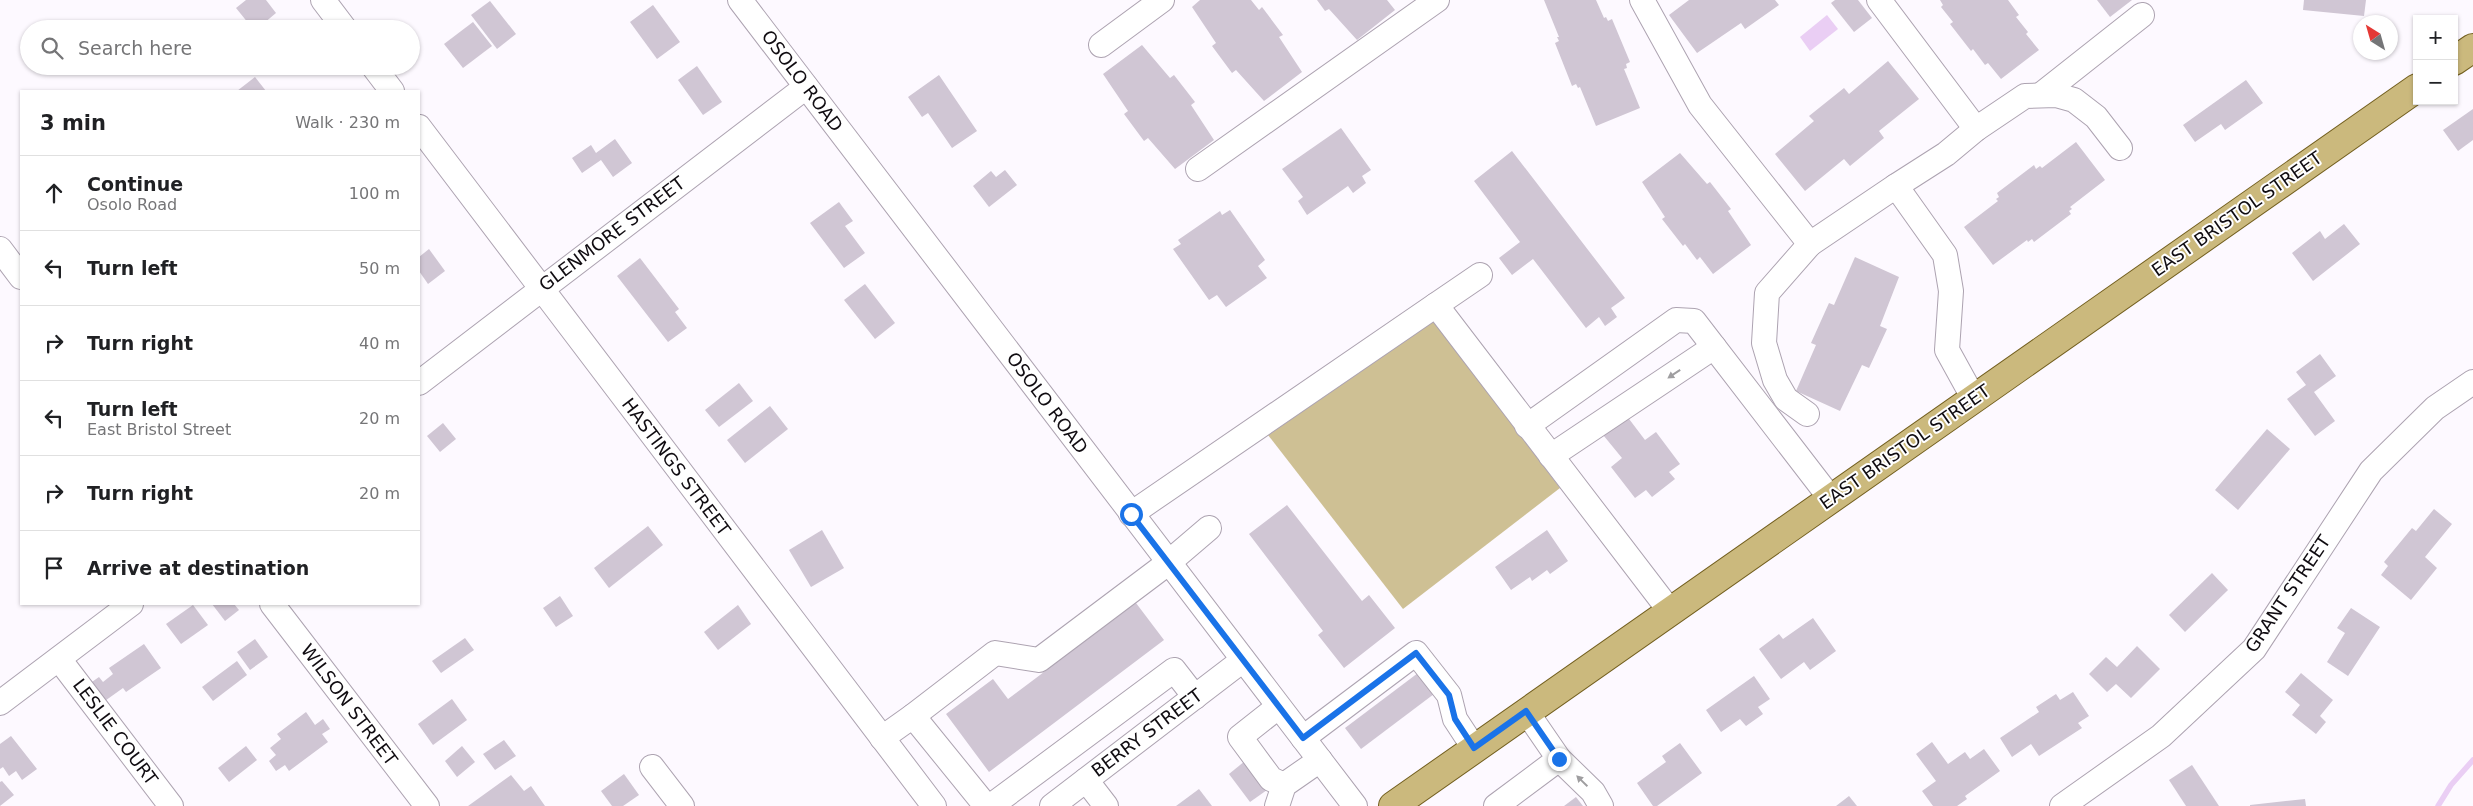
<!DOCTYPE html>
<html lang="en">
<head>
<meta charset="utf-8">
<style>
  body { margin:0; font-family:"DejaVu Sans",sans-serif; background:#f2f2f2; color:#202124 }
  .controls { position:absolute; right:15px; top:15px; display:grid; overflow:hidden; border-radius:0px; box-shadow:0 1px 4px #0004 }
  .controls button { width:45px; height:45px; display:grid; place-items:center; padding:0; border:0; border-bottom:1px solid #e0e0e0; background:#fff; color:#202124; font:25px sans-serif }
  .compass { position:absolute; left:2353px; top:15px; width:45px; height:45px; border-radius:50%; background:#fff; box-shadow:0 1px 4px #0004; rotate:323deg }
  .stop { position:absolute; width:15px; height:15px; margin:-11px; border:4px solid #1a73e8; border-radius:50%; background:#fff }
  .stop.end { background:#1a73e8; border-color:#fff; box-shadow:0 1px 5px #0008 }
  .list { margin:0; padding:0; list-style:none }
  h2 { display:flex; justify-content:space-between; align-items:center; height:65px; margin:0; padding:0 20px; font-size:21px }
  h2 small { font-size:16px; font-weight:400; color:#757577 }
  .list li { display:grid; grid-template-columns:32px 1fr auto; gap:15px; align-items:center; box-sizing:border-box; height:75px; padding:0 20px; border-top:1px solid #e0e0e0 }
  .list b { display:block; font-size:19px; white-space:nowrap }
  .list p { margin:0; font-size:16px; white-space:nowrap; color:#757577 }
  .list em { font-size:16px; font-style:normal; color:#757577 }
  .icon { flex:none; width:28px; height:28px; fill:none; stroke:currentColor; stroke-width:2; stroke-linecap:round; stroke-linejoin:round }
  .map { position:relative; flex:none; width:2473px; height:806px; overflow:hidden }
  .search { position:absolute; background:#fff; box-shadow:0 1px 4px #0004; left:20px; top:20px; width:400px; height:55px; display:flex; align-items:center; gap:12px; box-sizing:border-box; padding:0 18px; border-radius:28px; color:#757577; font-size:19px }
  .panel { position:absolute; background:#fff; box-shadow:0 1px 4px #0004; left:20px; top:90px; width:400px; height:515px; border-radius:0px }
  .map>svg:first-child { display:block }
  .forest { fill:#cec094 }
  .water { fill:#eacef4 }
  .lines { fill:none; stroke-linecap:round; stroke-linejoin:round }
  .stream { stroke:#eacef4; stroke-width:5.5 }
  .building { fill:#d0c6d4 }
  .minor-casing { stroke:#ada3b1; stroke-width:26 }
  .major-casing { stroke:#735f1f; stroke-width:30 }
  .minor { stroke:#fff; stroke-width:24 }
  .major { stroke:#cbb97d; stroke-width:28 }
  .oneway { fill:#9f9ea0 }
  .route { stroke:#1a73e8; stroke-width:6 }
  .labels { text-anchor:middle; stroke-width:4; stroke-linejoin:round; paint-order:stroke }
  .street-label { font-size:18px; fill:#100c11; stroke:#fff }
</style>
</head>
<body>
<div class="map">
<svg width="2473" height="806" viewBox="0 0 2473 806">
  <rect width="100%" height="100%" fill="#fdf9ff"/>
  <!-- forest -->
  <polygon class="forest" points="1434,321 1560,488 1403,609 1268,435"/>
  <!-- water -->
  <polygon class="water" points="1827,15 1838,29 1810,51 1800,37"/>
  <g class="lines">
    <!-- stream -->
    <polyline class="stream" points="2438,806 2451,785 2473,760"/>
  </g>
  <!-- building -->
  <g class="building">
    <polygon points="246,0 266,0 276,13 257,29 253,29 236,8"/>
    <polygon points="1200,0 1251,0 1259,10 1262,7 1283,35 1279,37 1302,72 1264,101 1236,70 1232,73 1212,46 1216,43 1192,7"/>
    <polygon points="1317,0 1387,0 1395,10 1357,40 1329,9 1325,11"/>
    <polygon points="1544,0 1596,0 1604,18 1606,17 1608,21 1612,19 1630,62 1626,64 1627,68 1624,69 1640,108 1596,126 1580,87 1578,88 1576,84 1572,86 1555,43 1559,41 1557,37 1559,37"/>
    <polygon points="1689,0 1775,0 1779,5 1745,29 1741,23 1697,53 1669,15"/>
    <polygon points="1835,0 1858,0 1872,18 1854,32 1831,3"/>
    <polygon points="1940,0 2008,0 2019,15 2016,17 2028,32 2026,34 2039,50 2001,79 1988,63 1985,65 1973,49 1971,51 1950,24 1953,22 1941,7 1943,5"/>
    <polygon points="2097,0 2132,0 2110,17"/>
    <polygon points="2304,0 2366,0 2364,16 2303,10"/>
    <polygon points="490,1 516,34 497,49 471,15"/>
    <polygon points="653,5 680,42 657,59 630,22"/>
    <polygon points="473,22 492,46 463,68 444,44"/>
    <polygon points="1142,45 1170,78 1174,75 1195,102 1191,105 1214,140 1175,169 1148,138 1144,141 1124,114 1128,111 1103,74"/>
    <polygon points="1888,61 1919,99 1879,131 1884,138 1850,166 1844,159 1805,191 1775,154 1814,121 1809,116 1844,88 1849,94"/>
    <polygon points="697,66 722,102 703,115 678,80"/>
    <polygon points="939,75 977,131 952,148 928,113 922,117 908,97"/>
    <polygon points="255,77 266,91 237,91"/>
    <polygon points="2246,80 2263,103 2225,130 2221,124 2195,142 2183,125"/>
    <polygon points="2473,109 2473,140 2458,151 2443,130"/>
    <polygon points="1341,128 1371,170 1362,176 1366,183 1353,193 1348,186 1307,215 1298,201 1303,197 1282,169"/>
    <polygon points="615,139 632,163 613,177 601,160 582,173 572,158 591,145 596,153"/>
    <polygon points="2076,142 2105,180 2070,207 2072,209 2069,211 2071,214 2034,242 2032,239 2028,242 2027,240 1993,265 1964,227 1998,201 1996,199 1999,197 1997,193 2034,165 2036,169 2040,166 2042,168"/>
    <polygon points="1512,151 1625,298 1611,308 1617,317 1605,326 1599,317 1586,328 1533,259 1512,275 1499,258 1520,242 1474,181"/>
    <polygon points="1680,153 1707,184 1710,182 1731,209 1728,211 1751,245 1713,274 1700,257 1697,260 1685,244 1683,246 1662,219 1665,217 1642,182"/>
    <polygon points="1005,170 1017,185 989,207 973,186 991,171 996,177"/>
    <polygon points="839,202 853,221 845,226 865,253 844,268 810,223"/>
    <polygon points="1230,210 1265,260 1258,266 1267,278 1226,307 1217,295 1209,300 1173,249 1181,244 1178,240 1220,211 1222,215"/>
    <polygon points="2344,224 2360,244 2313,281 2292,253 2320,231 2325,239"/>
    <polygon points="429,249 445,271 428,284 419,271 419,257"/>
    <polygon points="1855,257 1899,277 1880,326 1887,329 1869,368 1862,365 1840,411 1796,391 1816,345 1811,343 1829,303 1834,305"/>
    <polygon points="640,258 679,309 675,312 687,328 668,342 617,276"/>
    <polygon points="865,284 895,323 875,339 844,300"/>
    <polygon points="2320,354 2336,376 2314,392 2335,421 2315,436 2287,399 2306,385 2296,372"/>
    <polygon points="739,383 753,401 719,427 705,410"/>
    <polygon points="770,406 788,429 745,463 727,440"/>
    <polygon points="1623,411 1645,440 1656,432 1680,464 1669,472 1675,479 1652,497 1646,490 1635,498 1611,467 1622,458 1599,430"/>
    <polygon points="443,423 456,439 440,452 427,436"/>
    <polygon points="2267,429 2290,449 2238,510 2215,490"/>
    <polygon points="1287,505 1362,601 1369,595 1395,628 1344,668 1318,635 1323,631 1249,534"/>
    <polygon points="2434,509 2452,524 2425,557 2437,568 2411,600 2381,575 2388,566 2384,562 2412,528 2416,531"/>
    <polygon points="648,526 663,545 609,588 594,568"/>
    <polygon points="822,530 844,568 811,587 789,550"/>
    <polygon points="1547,530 1568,561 1550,574 1547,570 1532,581 1530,577 1511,590 1495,567"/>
    <polygon points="2212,573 2228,590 2185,632 2169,615"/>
    <polygon points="560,596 573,616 556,627 543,608"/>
    <polygon points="1136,603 1164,640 989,772 946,714 993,679 1008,699"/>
    <polygon points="212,604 234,604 239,610 225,621"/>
    <polygon points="193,605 208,625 181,644 166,624"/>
    <polygon points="738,605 751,624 718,650 704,632"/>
    <polygon points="2351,608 2380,627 2348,676 2327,662 2345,633 2337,628"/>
    <polygon points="1813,618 1836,651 1810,670 1804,662 1781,679 1759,649 1779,634 1783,639"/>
    <polygon points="465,638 474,650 441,673 432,661"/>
    <polygon points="255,639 268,657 250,670 237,652"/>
    <polygon points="144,644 161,668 126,692 123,688 102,703 89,684 99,677 103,682 113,674 109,668"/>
    <polygon points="2137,646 2160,669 2131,698 2116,684 2107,692 2089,674 2106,657 2117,667"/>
    <polygon points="237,661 247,675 213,701 202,687"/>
    <polygon points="1418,673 1434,694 1361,749 1345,728"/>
    <polygon points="2301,673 2333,700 2320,716 2326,722 2316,734 2292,715 2300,705 2285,692"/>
    <polygon points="1754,676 1770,699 1758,707 1763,714 1746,726 1740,719 1721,732 1706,710"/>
    <polygon points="2073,692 2089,716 2078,723 2082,728 2039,756 2031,744 2012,757 2000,738 2039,712 2036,707 2056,694 2060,700"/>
    <polygon points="452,699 467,720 433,745 418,724"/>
    <polygon points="306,712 315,725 323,719 330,729 322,734 328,742 289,771 285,765 276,771 269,761 276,755 270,748 281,739 277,734"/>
    <polygon points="11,736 37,769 22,780 16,771 9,776 3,767 0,769 0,744"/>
    <polygon points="504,740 516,756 495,770 483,754"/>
    <polygon points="1932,742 1948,764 1965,752 1970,759 1984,749 2000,771 1965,796 1967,799 1957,806 1933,806 1922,791 1936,781 1916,754"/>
    <polygon points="1680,743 1702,773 1657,806 1653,806 1637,783 1666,762 1662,756"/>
    <polygon points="246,746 257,760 229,782 218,768"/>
    <polygon points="462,746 475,762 457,777 445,761"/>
    <polygon points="1245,761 1267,790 1250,802 1229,774"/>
    <polygon points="2192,765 2219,806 2186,806 2169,780"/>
    <polygon points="624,774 639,795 623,806 612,806 601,791"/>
    <polygon points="511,775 524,791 531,786 545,806 468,806"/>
    <polygon points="2,781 14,795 0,806 0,782"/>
    <polygon points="1199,789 1212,806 1176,806"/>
    <polygon points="1849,796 1857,806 1836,806"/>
    <polygon points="1576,797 1583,806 1564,806"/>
    <polygon points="2305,799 2306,806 2250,806 2250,805"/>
  </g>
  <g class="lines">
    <!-- minor casing -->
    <g class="minor-casing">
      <g id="minor">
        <polyline points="323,0 345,29"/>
        <polyline points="740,0 1355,806"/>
        <polyline points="1642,0 1700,105 1810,244 1896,186 1945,255 1951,291 1947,350 1974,399"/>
        <polyline points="1879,0 1976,129"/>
        <polyline points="1101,45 1162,0"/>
        <polyline points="373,66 392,91"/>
        <polyline points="2042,94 2142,15"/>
        <polyline points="419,127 934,806"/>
        <polyline points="1198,169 1437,0"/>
        <polyline points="1896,186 1946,154 1976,129 2025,96 2056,95 2074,100 2096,117 2120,148"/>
        <polyline points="0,249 21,277"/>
        <polyline points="1436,305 1480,275"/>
        <polyline points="419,383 806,87"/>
        <polyline points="1807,414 1786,399 1775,380 1764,343 1767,293 1810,244"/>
        <polyline points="1527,426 1676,320 1694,321 1831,499"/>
        <polyline points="1551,456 1714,347"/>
        <polyline points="1131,514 1436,305 1670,611"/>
        <polyline points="272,604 427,806"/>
        <polyline points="59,659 171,806"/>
        <polyline points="0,703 131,604"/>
        <polyline points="1278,707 1240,737 1271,779 1284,785"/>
        <polyline points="913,716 995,653 1039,660 1168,563 1209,528"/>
        <polyline points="882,738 913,716 986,806"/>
        <polyline points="1303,738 1416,653 1449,695 1455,719 1474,748"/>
        <polyline points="1559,759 1593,792 1601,806"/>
        <polyline points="652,767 682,806"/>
        <polyline points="1086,780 1106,806"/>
        <polyline points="991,806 1174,670 1195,697"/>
        <polyline points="1052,806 1243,660"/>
        <polyline points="1277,806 1284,785 1320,760"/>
        <polyline points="1496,806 1559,759 1526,711"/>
        <polyline points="2062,806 2161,736 2254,649 2371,471 2435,408 2473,382"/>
      </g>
    </g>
    <!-- major casing -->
    <g class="major-casing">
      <g id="major">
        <polyline points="2454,61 2473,48"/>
        <polyline points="1393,806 2417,88"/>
      </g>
    </g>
    <!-- minor -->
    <use href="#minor" class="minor"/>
    <!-- major -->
    <use href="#major" class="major"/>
  </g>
  <!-- one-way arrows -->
  <defs><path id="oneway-solid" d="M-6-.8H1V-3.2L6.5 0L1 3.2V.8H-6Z" transform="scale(1.25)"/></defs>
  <g class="oneway">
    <use href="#oneway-solid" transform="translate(1674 374) rotate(146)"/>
    <use href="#oneway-solid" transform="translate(1582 781) rotate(-136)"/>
  </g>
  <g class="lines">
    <!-- route -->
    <polyline class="route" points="1131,514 1303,738 1416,653 1449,695 1455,719 1474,748 1526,711 1559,759"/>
  </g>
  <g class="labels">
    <!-- street labels -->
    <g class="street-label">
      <text transform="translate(802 81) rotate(53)" y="6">OSOLO ROAD</text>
      <text transform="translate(2237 214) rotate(-35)" y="6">EAST BRISTOL STREET</text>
      <text transform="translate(612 234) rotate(-37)" y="6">GLENMORE STREET</text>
      <text transform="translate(1047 403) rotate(53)" y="6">OSOLO ROAD</text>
      <text transform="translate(1905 447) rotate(-35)" y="6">EAST BRISTOL STREET</text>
      <text transform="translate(676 467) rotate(53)" y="6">HASTINGS STREET</text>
      <text transform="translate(2288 594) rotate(-56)" y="6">GRANT STREET</text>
      <text transform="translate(349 705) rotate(53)" y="6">WILSON STREET</text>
      <text transform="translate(115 732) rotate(53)" y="6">LESLIE COURT</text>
      <text transform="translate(1147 733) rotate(-37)" y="6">BERRY STREET</text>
    </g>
  </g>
</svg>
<div class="controls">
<button>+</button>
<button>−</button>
</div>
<svg class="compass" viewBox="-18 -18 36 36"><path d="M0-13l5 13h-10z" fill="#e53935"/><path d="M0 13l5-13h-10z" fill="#757577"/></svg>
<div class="stop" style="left:1131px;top:514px"></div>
<div class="stop end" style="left:1559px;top:759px"></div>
<div class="search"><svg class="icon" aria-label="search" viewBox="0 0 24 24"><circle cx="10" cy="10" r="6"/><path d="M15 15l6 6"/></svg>Search here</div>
<section class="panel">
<h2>3 min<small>Walk · 230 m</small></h2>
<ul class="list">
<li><svg class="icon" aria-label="ahead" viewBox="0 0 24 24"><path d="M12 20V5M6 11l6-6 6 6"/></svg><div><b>Continue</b><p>Osolo Road</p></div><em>100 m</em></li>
<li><svg class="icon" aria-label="left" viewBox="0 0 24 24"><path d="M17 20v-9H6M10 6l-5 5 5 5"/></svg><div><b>Turn left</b></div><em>50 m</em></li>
<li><svg class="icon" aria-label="right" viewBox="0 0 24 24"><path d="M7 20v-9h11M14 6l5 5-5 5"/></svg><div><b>Turn right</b></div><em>40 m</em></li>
<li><svg class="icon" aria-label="left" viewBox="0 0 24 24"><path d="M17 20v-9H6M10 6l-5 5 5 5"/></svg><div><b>Turn left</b><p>East Bristol Street</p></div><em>20 m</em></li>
<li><svg class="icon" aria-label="right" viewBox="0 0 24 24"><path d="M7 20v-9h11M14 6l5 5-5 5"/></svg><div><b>Turn right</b></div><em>20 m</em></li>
<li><svg class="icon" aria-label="arrive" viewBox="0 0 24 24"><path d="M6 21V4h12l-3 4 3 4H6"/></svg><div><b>Arrive at destination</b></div></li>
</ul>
</section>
</div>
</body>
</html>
